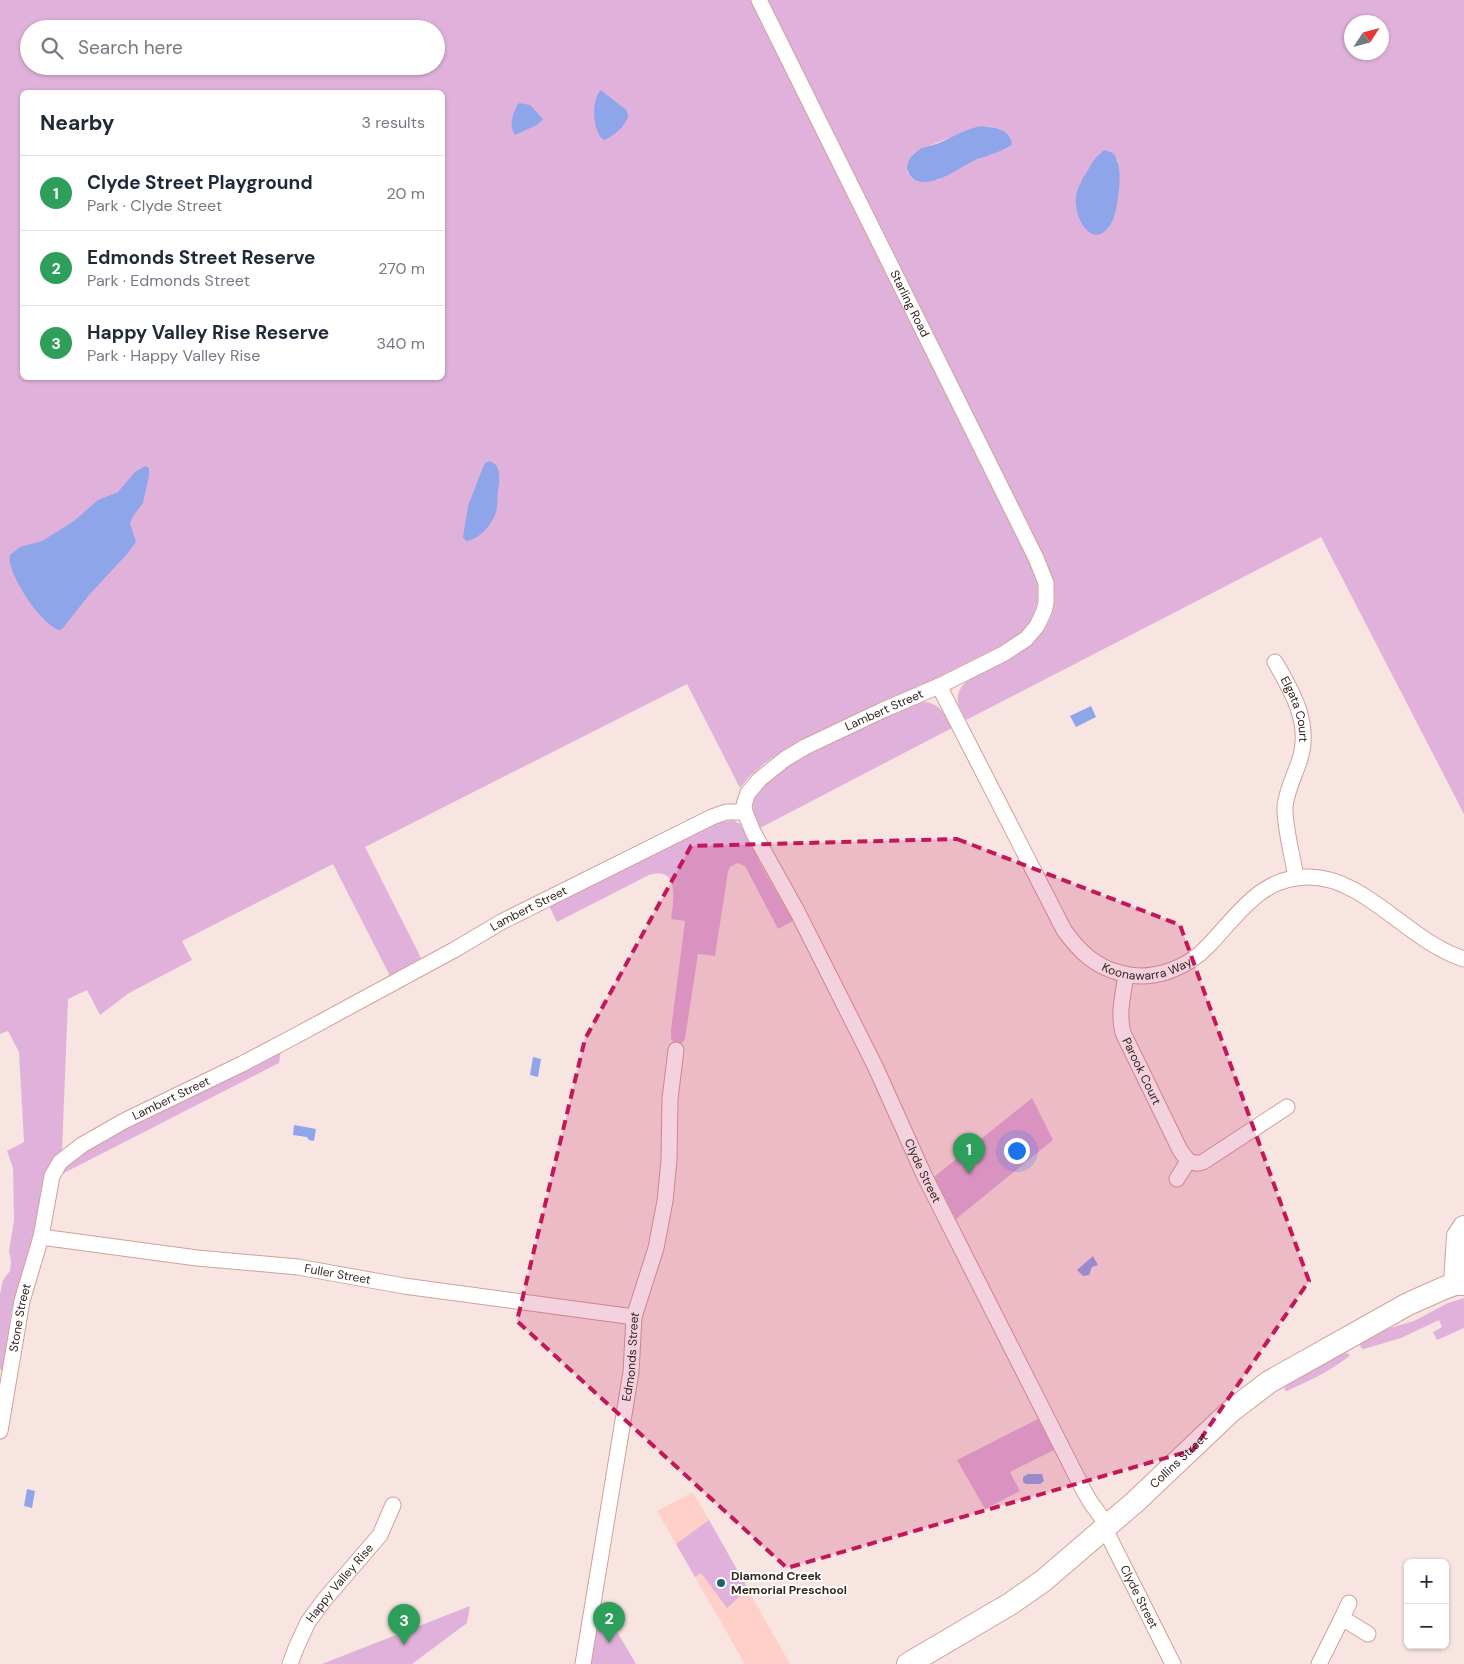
<!DOCTYPE html>
<html lang="en">
<head>
<meta charset="utf-8">
<style>
  body { margin:0; font-family:"DM Sans",sans-serif; background:#f2f2f3; color:#1f2937 }
  .controls { position:absolute; right:15px; bottom:15px; display:grid; overflow:hidden; border-radius:8px; box-shadow:0 1px 4px #0004 }
  .controls button { width:45px; height:45px; display:grid; place-items:center; padding:0; border:0; border-bottom:1px solid #e0e1e3; background:#fff; color:#1f2937; font:25px sans-serif }
  .compass { position:absolute; left:1344px; top:15px; width:45px; height:45px; border-radius:50%; background:#fff; box-shadow:0 1px 4px #0004; rotate:54deg }
  .you { position:absolute; left:1016px; top:1150px; width:18px; height:18px; margin:-12px; border:4px solid #fff; border-radius:50%; background:#1a73e8; box-shadow:0 0 0 8px #1a73e833 }
  .badge { display:grid; place-items:center; width:32px; height:32px; border-radius:50%; background:#1a6571; color:#fff; font-size:16px; font-weight:700 }
  .pin { position:absolute; translate:-50% -41px; filter:drop-shadow(0 1px 2px #0008) }
  .pin::after { content:''; position:absolute; top:26px; width:18px; height:15px; background:inherit; clip-path:polygon(0 0,100% 0,50% 100%) }
  .list { margin:0; padding:0; list-style:none }
  h2 { display:flex; justify-content:space-between; align-items:center; height:65px; margin:0; padding:0 20px; font-size:21px }
  h2 small { font-size:16px; font-weight:400; color:#747a83 }
  .list li { display:grid; grid-template-columns:32px 1fr auto; gap:15px; align-items:center; box-sizing:border-box; height:75px; padding:0 20px; border-top:1px solid #e0e1e3 }
  .list b { display:block; font-size:19px; white-space:nowrap }
  .list p { margin:0; font-size:16px; white-space:nowrap; color:#747a83 }
  .list em { font-size:16px; font-style:normal; color:#747a83 }
  .icon { flex:none; width:28px; height:28px; fill:none; stroke:currentColor; stroke-width:2; stroke-linecap:round; stroke-linejoin:round }
  .map { position:relative; flex:none; width:1464px; height:1664px; overflow:hidden }
  .search { position:absolute; background:#fff; box-shadow:0 1px 4px #0004; left:20px; top:20px; width:425px; height:55px; display:flex; align-items:center; gap:12px; box-sizing:border-box; padding:0 18px; border-radius:28px; color:#747a83; font-size:19px }
  .panel { position:absolute; background:#fff; box-shadow:0 1px 4px #0004; left:20px; top:90px; width:425px; height:290px; border-radius:8px }
  .map>svg:first-child { display:block }
  .built { fill:#fed0c7 }
  .green { fill:#e0b2db; fill-rule:evenodd }
  .water { fill:#8fa5ea }
  .lines { fill:none; stroke-linecap:round; stroke-linejoin:round }
  .street-casing { stroke:#d0a198; stroke-width:17 }
  .secondary-casing { stroke:#d0a198; stroke-width:24 }
  .street { stroke:#fff; stroke-width:15 }
  .secondary { stroke:#fff; stroke-width:22 }
  .marked { fill:#c2185b; fill-opacity:0.2; stroke:#c2185b; stroke-width:4; stroke-dasharray:10 6; stroke-linejoin:round }
  .poi-dot { fill:#1a6571; stroke:#fff; stroke-width:2 }
  .labels { text-anchor:middle; stroke-width:4; stroke-linejoin:round; paint-order:stroke }
  .street-label { font-size:12px; fill:#362420; stroke:#fff }
  .poi-label { font-size:12px; font-weight:bold; fill:#362420; stroke:#fff; text-anchor:start }
</style>
</head>
<body>
<div class="map">
<svg width="1464" height="1664" viewBox="0 0 1464 1664">
  <rect width="100%" height="100%" fill="#f8e4e0"/>
  <!-- built -->
  <polygon class="built" points="693,1492 790,1664 745,1664 657,1511"/>
  <!-- green -->
  <g class="green">
    <path d="M0,0H752L958,418L1028,556C1037,579 1044,597 1030,621C1018,641 996,650 976,660C936,682 893,700 852,718C812,735 767,752 740,788L687,684L365,847L421,958L390,976L333,864L182,941L192,960L129,993L100,1015L87,990L68,999L62,1152L52,1161L45,1176L33,1243L11,1313L4,1369L1,1370L0,1369V1294L3,1280L10,1271L11,1261L9,1251L14,1220L13,1168L7,1151L24,1142L19,1052L8,1031L0,1034ZM29,29H436V66H29ZM22,92H442V378H22Z"/>
    <path d="M767,0H1464V814L1321,537L966,720C962,712 956,704 958,695C961,683 972,677 982,672C1022,649 1067,632 1051,577ZM1352,22H1382V52H1352ZM982,126C993,127 1002,128 1010,136L1006,149L995,152L965,165L938,180L912,179L907,172L913,154L918,150L973,129ZM1101,152L1118,160C1119,179 1121,255 1084,227L1080,184Z"/>
    <path d="M924,702C940,703 945,715 952,728L760,828C756,819 751,808 754,798C766,765 874,722 908,707Z"/>
    <path d="M733,820L740,824L743,829L763,869L793,921L778,929L745,866L737,863L730,867L728,872L715,956L698,954L685,1039L682,1043L675,1044L671,1039V1030L685,921L671,919C673,901 681,866 649,875L557,922L549,906L717,823Z"/>
    <polygon points="281,1051 279,1063 58,1176 68,1163 118,1131"/>
    <polygon points="1032,1098 1053,1140 956,1219 934,1177"/>
    <polygon points="1464,1298 1464,1328 1437,1340 1433,1332 1442,1327 1439,1320 1401,1338 1364,1349 1361,1348 1360,1343 1373,1333 1414,1321 1448,1303"/>
    <path d="M1347,1353L1350,1355L1348,1357C1329,1372 1308,1381 1287,1391L1284,1390L1285,1387C1304,1375 1325,1359 1347,1353Z"/>
    <polygon points="1038,1419 1054,1450 1010,1472 1020,1491 985,1509 957,1460"/>
    <polygon points="709,1520 748,1589 727,1608 701,1573 695,1577 676,1544"/>
    <polygon points="600,1603 636,1664 590,1664"/>
    <polygon points="470,1606 467,1623 412,1664 322,1664"/>
  </g>
  <!-- water -->
  <g class="water">
    <path d="M601,90L612,99L624,108L627,111L628,117C625,126 613,137 604,140C592,132 591,98 601,90Z"/>
    <path d="M519,103L530,105L543,119L537,125L515,135C508,126 513,111 519,103Z"/>
    <path d="M982,126C995,128 1010,128 1012,144C1008,150 982,157 974,161C960,167 947,178 932,181C909,187 898,165 917,151C924,146 932,146 939,143C953,137 967,128 982,126Z"/>
    <path d="M1105,150L1113,153C1122,164 1120,184 1118,197C1117,208 1114,225 1104,232C1086,244 1074,212 1076,198C1077,188 1082,179 1088,170C1092,163 1097,154 1105,150Z"/>
    <path d="M490,461L496,465C501,474 499,482 498,492C497,499 498,505 496,512C492,525 480,539 466,541L463,537L468,506L483,467L485,463Z"/>
    <path d="M145,466L149,468V476L143,503L133,516L130,523L136,542L127,554L89,595L63,628L60,630C43,628 5,571 10,555L20,547L42,541L74,521L98,500L118,492L135,472Z"/>
    <polygon points="1091,706 1096,717 1076,727 1070,716"/>
    <polygon points="533,1057 541,1059 538,1077 530,1075"/>
    <polygon points="294,1125 316,1129 314,1141 309,1140 307,1137 293,1135"/>
    <polygon points="1093,1256 1098,1265 1092,1267 1089,1275 1083,1276 1077,1270"/>
    <polygon points="1028,1474 1042,1474 1044,1481 1040,1484 1026,1484 1023,1482 1023,1477"/>
    <polygon points="27,1489 35,1491 32,1508 24,1506"/>
  </g>
  <g class="lines">
    <!-- street casing -->
    <g class="street-casing">
      <g id="street">
        <path id="s1" d="M759,0L1036,558L1046,583V603L1044,611L1037,626L1026,639L1003,654L939,686L883,710L805,747L785,759L760,779L748,793L744,805L745,812L753,832L797,911L875,1066L924,1175L1084,1491L1091,1503L1108,1526"/>
        <path id="s2" d="M1275,662C1293,693 1312,725 1299,762C1294,777 1287,790 1285,806C1284,826 1293,857 1296,878"/>
        <path id="s3" d="M939,686L1064,930C1079,951 1094,966 1120,973C1152,982 1187,969 1209,945C1238,915 1261,876 1309,877C1365,877 1409,942 1464,959"/>
        <path id="s4" d="M1126,975C1123,995 1118,1013 1123,1033L1180,1150C1186,1159 1191,1166 1203,1162L1287,1107"/>
        <polyline points="1177,1179 1188,1161"/>
        <path id="s5" d="M41,1237L197,1258L298,1267L404,1286L634,1317"/>
        <path id="s6" d="M0,1431L22,1301L41,1237L52,1176L60,1162L82,1145L124,1121L242,1064L297,1035L454,950L503,921L712,817L726,812H745"/>
        <path id="s7" d="M1105,1529L1173,1664"/>
        <polyline points="1349,1603 1342,1618 1368,1634"/>
        <path id="s8" d="M290,1664L296,1648L308,1622L325,1599L380,1535L393,1505"/>
        <path id="s9" d="M583,1664L631,1372L634,1317L656,1248L665,1201L669,1160L670,1099L676,1050"/>
        <polyline points="1319,1664 1342,1618"/>
      </g>
    </g>
    <!-- secondary casing -->
    <g class="secondary-casing">
      <g id="secondary">
        <polyline points="1455,1284 1458,1236 1464,1227"/>
        <path id="s10" d="M908,1664L1010,1604L1043,1581L1135,1502L1231,1411L1269,1382L1408,1304L1444,1288L1455,1284H1464"/>
      </g>
    </g>
    <!-- street -->
    <use href="#street" class="street"/>
    <!-- secondary -->
    <use href="#secondary" class="secondary"/>
  </g>
  <!-- marked area -->
  <path class="marked" d="M957,839L1180,925L1309,1281L1193,1450L787,1568L517,1321L585,1039L691,846Z"/>
  <!-- markers -->
  <circle class="poi-dot" cx="721" cy="1583" r="5"/>
  <g class="labels">
    <!-- street labels -->
    <g class="street-label">
      <text dy="4" stroke="none"><textPath href="#s1" startOffset="339">Starling Road</textPath></text>
      <text transform="translate(884 710) rotate(-24)" y="4">Lambert Street</text>
      <text dy="4" stroke="none"><textPath href="#s2" startOffset="52">Elgata Court</textPath></text>
      <text dy="4" stroke="none"><textPath href="#s6" startOffset="810">Lambert Street</textPath></text>
      <text dy="4" stroke="none"><textPath href="#s3" startOffset="374">Koonawarra Way</textPath></text>
      <text dy="4" stroke="none"><textPath href="#s4" startOffset="101">Parook Court</textPath></text>
      <text dy="4" stroke="none"><textPath href="#s6" startOffset="405">Lambert Street</textPath></text>
      <text dy="4" stroke="none"><textPath href="#s1" startOffset="1452">Clyde Street</textPath></text>
      <text dy="4" stroke="none"><textPath href="#s5" startOffset="299">Fuller Street</textPath></text>
      <text dy="4" stroke="none"><textPath href="#s6" startOffset="115">Stone Street</textPath></text>
      <text dy="4" stroke="none"><textPath href="#s9" startOffset="311">Edmonds Street</textPath></text>
      <text dy="4" stroke="none"><textPath href="#s10" startOffset="340">Collins Street</textPath></text>
      <text dy="4" stroke="none"><textPath href="#s8" startOffset="96">Happy Valley Rise</textPath></text>
      <text dy="4" stroke="none"><textPath href="#s7" startOffset="76">Clyde Street</textPath></text>
    </g>
    <!-- poi labels -->
    <g class="poi-label">
      <text x="731" y="1580">Diamond Creek<tspan x="731" dy="14">Memorial Preschool</tspan></text>
    </g>
  </g>
</svg>
<div class="controls">
<button>+</button>
<button>−</button>
</div>
<svg class="compass" viewBox="-18 -18 36 36"><path d="M0-13l5 13h-10z" fill="#e53935"/><path d="M0 13l5-13h-10z" fill="#747a83"/></svg>
<div class="you"></div>
<div class="pin badge" style="left:969px;top:1174px;background:#2e9e5b">1</div>
<div class="pin badge" style="left:609px;top:1643px;background:#2e9e5b">2</div>
<div class="pin badge" style="left:404px;top:1645px;background:#2e9e5b">3</div>
<div class="search"><svg class="icon" aria-label="search" viewBox="0 0 24 24"><circle cx="10" cy="10" r="6"/><path d="M15 15l6 6"/></svg>Search here</div>
<section class="panel">
<h2>Nearby<small>3 results</small></h2>
<ul class="list">
<li><span class="badge" style="background:#2e9e5b">1</span><div><b>Clyde Street Playground</b><p>Park · Clyde Street</p></div><em>20 m</em></li>
<li><span class="badge" style="background:#2e9e5b">2</span><div><b>Edmonds Street Reserve</b><p>Park · Edmonds Street</p></div><em>270 m</em></li>
<li><span class="badge" style="background:#2e9e5b">3</span><div><b>Happy Valley Rise Reserve</b><p>Park · Happy Valley Rise</p></div><em>340 m</em></li>
</ul>
</section>
</div>
</body>
</html>
